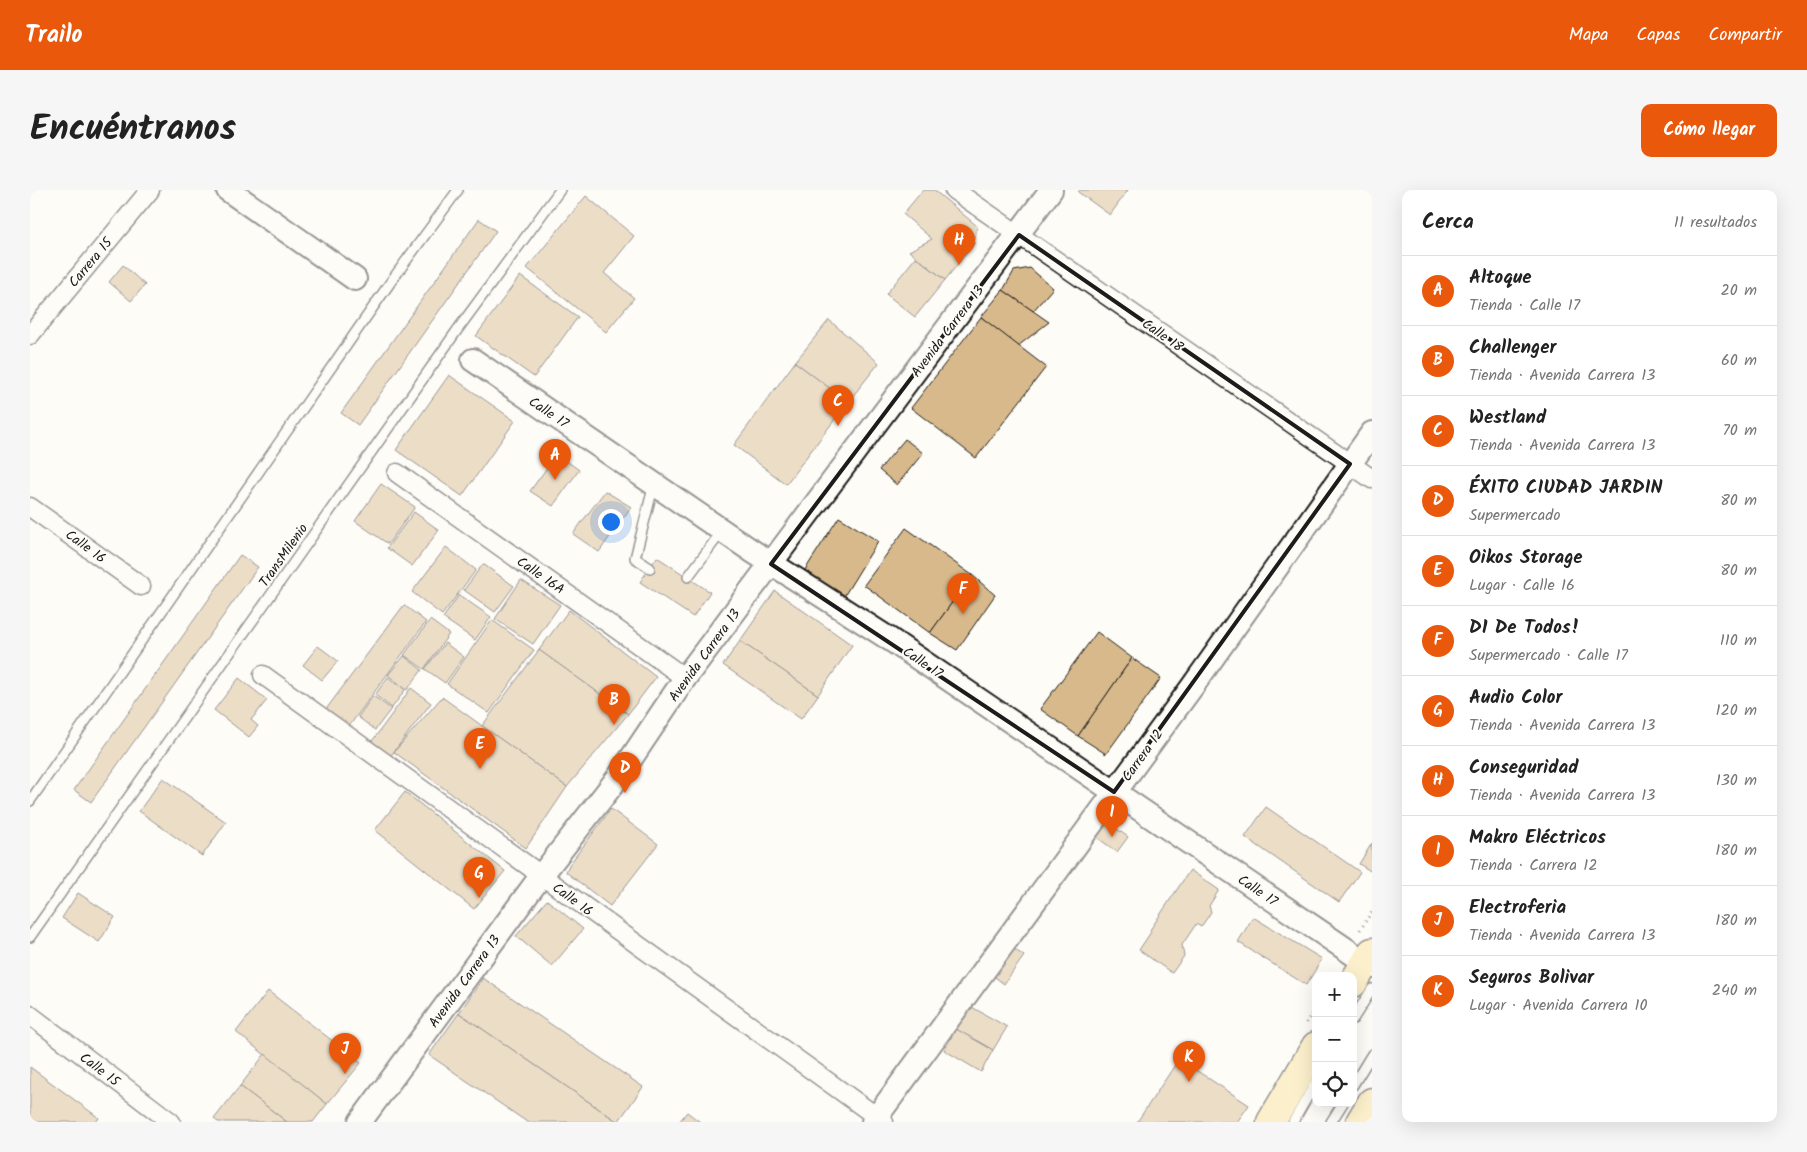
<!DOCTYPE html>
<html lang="es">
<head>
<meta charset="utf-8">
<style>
  body { margin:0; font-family:Kalam,sans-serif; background:#f6f6f6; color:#222 }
  .controls { position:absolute; right:15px; bottom:15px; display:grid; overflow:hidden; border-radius:10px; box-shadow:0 5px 20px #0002 }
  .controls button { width:45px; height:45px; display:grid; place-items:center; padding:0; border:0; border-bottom:1px solid #e0e0e0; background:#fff; color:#222; font:25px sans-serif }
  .you { position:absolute; left:580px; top:331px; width:18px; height:18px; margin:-12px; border:4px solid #fff; border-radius:50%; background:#1a73e8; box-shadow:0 0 0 8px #1a73e833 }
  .badge { display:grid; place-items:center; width:32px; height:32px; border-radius:50%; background:#ea580c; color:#fff; font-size:16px; font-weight:700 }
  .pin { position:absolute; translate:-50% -41px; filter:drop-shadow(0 1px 2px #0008) }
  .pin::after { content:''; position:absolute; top:26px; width:18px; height:15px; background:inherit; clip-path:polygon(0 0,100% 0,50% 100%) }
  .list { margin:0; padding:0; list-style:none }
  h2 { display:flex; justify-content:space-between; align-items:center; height:65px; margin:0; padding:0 20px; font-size:21px }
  h2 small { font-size:16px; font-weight:400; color:#767676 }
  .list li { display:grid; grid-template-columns:32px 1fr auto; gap:15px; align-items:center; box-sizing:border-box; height:70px; padding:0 20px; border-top:1px solid #e0e0e0 }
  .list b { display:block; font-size:19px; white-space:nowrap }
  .list p { margin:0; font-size:16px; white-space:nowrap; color:#767676 }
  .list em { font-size:16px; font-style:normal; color:#767676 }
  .icon { flex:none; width:28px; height:28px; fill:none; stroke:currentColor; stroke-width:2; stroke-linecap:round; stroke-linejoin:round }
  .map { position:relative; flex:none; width:1342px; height:932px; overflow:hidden; border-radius:10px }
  header { display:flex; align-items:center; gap:30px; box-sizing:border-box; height:70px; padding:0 25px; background:#ea580c; color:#fff }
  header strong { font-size:24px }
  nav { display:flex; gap:28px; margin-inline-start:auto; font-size:18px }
  .intro { display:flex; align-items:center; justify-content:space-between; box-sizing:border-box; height:120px; padding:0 30px }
  h1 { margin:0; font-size:35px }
  .button { padding:12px 22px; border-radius:10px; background:#ea580c; color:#fff; font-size:18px; font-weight:700 }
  main { display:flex; gap:30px; padding:0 30px }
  aside { flex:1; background:#fff; border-radius:10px; box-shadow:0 5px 20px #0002 }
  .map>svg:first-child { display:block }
  .building { fill:#d8b98b; stroke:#1c1c1c }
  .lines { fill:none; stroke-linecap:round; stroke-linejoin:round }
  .service-casing { stroke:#1c1c1c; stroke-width:12 }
  .minor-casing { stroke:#1c1c1c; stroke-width:21 }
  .tertiary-casing { stroke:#1c1c1c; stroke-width:26 }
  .primary-casing { stroke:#1c1c1c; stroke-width:31 }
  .path { stroke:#1c1c1c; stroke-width:3; stroke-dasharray:1 4; stroke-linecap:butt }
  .service { stroke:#fdfcf7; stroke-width:9 }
  .minor { stroke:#fdfcf7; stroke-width:18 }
  .tertiary { stroke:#fdfcf7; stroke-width:22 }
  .primary { stroke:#fadf96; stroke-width:28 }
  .marked { fill:none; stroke:#1c1c1c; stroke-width:4; stroke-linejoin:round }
  .labels { text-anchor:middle; stroke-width:4; stroke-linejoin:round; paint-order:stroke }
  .street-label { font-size:14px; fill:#1c1c1c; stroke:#fdfcf7 }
</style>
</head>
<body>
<header>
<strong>Trailo</strong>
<nav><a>Mapa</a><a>Capas</a><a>Compartir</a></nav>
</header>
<div class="intro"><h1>Encuéntranos</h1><a class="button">Cómo llegar</a></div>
<main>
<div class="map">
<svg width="1342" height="932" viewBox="0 0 1342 932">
  <rect width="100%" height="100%" fill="#fdfcf7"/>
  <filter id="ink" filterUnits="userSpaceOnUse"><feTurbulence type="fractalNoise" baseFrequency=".02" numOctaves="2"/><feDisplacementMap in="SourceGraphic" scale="10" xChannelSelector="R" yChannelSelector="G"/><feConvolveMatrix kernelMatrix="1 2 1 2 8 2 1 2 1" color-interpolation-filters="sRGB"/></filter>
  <g filter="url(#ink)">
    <!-- building -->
    <g class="building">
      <polygon points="893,0 904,0 947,36 944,54 915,90 879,61 902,49 873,24"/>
      <polygon points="1050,0 1098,0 1080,25 1048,2"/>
      <polygon points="556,6 604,46 574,83 604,108 576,142 497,78"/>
      <polygon points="449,29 466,41 328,235 311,223"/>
      <polygon points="886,67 915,90 885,127 856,104"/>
      <polygon points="93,75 115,95 101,111 79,92"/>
      <polygon points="1000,78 1023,98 1003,121 973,100 984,81"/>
      <polygon points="490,86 548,127 504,187 446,146"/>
      <polygon points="973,100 1019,132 988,156 951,127"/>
      <polygon points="951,127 1016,177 946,268 881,218"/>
      <polygon points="799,130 849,173 818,212 765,172"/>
      <polygon points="765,172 818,212 756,294 704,255"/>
      <polygon points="419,185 485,231 432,306 366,260"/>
      <polygon points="875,249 893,263 867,295 849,280"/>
      <polygon points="527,264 549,280 523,316 500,301"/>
      <polygon points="351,294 385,317 358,354 325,331"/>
      <polygon points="575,301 601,317 569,362 543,344"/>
      <polygon points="384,322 409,340 382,376 357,358"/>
      <polygon points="809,327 848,351 811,411 771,386"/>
      <polygon points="876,338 942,385 900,443 834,395"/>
      <polygon points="416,357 446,380 412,425 382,402"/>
      <polygon points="210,365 228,377 61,612 44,600"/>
      <polygon points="627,367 680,402 663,427 610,392"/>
      <polygon points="453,374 484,396 465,422 434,400"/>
      <polygon points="942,385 965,405 927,460 900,443"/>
      <polygon points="491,390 530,415 503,454 465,429"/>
      <polygon points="745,401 822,455 788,505 710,451"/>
      <polygon points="429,405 461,427 445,450 413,428"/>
      <polygon points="374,415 396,432 317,539 294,522"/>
      <polygon points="539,420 626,487 598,524 509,460"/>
      <polygon points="400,430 419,444 394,479 374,465"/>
      <polygon points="462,430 504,460 459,523 417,494"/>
      <polygon points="1067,442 1102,468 1048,546 1010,519"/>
      <polygon points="710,451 788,505 771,529 693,475"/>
      <polygon points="415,453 434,467 415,493 395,479"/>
      <polygon points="288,456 308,471 292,490 273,475"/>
      <polygon points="509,460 598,524 537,597 452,536"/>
      <polygon points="374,466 392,480 377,500 358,485"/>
      <polygon points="1102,468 1131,488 1076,564 1048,546"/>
      <polygon points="358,487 375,500 362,518 345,505"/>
      <polygon points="209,488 237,510 221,530 228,536 219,547 184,520"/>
      <polygon points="381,498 401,513 359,568 340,554"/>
      <polygon points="343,506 361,519 345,540 328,527"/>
      <polygon points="412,507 537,597 496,658 364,562"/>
      <polygon points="133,588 196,632 172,666 109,621"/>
      <polygon points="375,602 475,681 444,719 345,640"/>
      <polygon points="1236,617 1330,682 1309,712 1215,647"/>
      <polygon points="581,619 628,654 580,716 536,682 539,675"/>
      <polygon points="1076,631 1098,647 1087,662 1065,646"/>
      <polygon points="1342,653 1342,682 1329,674"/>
      <polygon points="1160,680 1189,700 1179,716 1181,722 1171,737 1166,734 1152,755 1154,766 1142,783 1109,760 1121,742 1120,740"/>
      <polygon points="48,703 85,727 69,752 32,728"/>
      <polygon points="517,710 553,739 522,776 486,746"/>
      <polygon points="1223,727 1292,769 1276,795 1208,752"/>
      <polygon points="981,757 994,766 974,794 961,784"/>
      <polygon points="453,788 613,897 588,932 429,823"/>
      <polygon points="238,801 331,873 297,914 206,842"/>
      <polygon points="940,816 977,837 963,860 926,839"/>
      <polygon points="429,823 588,932 497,932 399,865"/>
      <polygon points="926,839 963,860 951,882 914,860"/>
      <polygon points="235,864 297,914 283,932 257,932 210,896"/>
      <polygon points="1149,869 1219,915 1207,932 1107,932"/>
      <polygon points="0,877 69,928 66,932 6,932 0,928"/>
      <polygon points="210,896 257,932 188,932 184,929"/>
      <polygon points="657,922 670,932 649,932"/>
    </g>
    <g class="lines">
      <!-- service casing -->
      <g class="service-casing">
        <g id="service">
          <polyline points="620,378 605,368 624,294"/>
          <polyline points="658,387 692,341"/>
          <polyline points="0,611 362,90 428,0"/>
          <polyline points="0,747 428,139 530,0"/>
          <polyline points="1323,829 1342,799"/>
          <polyline points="1323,895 1342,864"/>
          <polyline points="1263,932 1286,892"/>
          <polyline points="1301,932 1313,913"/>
        </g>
      </g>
      <!-- minor casing -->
      <g class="minor-casing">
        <g id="minor">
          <polyline points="924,0 1342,289"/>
          <polyline points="0,145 120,0"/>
          <polyline points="367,283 655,488"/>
          <polyline points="0,317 111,396"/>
          <polyline points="233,485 854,932"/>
          <polyline points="0,825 141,932"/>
        </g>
      </g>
      <!-- tertiary casing -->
      <g class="tertiary-casing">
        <g id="tertiary">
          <polyline points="198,0 325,89"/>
          <polyline points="443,170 722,361 861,450 1342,777"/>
          <polyline points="330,932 511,686 590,585 655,488 1021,0"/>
          <polyline points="843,932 1162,497 1342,243"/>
        </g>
      </g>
      <!-- primary casing -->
      <g class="primary-casing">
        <g id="primary">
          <polyline points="1323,793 1342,762"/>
          <polyline points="1241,932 1286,856"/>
          <polyline points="1330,932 1342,912"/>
        </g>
      </g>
      <!-- path -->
      <g class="path">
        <polyline points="1330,740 1342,722"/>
        <polyline points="1276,833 1286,817"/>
      </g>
      <!-- service -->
      <use href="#service" class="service"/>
      <!-- minor -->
      <use href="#minor" class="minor"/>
      <!-- tertiary -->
      <use href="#tertiary" class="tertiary"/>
      <!-- primary -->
      <use href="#primary" class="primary"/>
    </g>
  </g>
  <!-- marked area -->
  <path d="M0 0H1342V932H0ZM989,45L1320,274L1084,602L741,374Z" fill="#fdfcf7" fill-opacity=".55" fill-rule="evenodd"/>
  <path class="marked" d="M989,45L1320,274L1084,602L741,374Z"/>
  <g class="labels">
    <!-- street labels -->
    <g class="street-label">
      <text transform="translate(60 72) rotate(-50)" y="5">Carrera 15</text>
      <text transform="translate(917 141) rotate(-53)" y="5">Avenida Carrera 13</text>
      <text transform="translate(1133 145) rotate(35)" y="5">Calle 18</text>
      <text transform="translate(519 222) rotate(34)" y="5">Calle 17</text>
      <text transform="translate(56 356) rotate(36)" y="5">Calle 16</text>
      <text transform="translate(253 365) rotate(-55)" y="5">TransMilenio</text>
      <text transform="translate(511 385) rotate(35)" y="5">Calle 16A</text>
      <text transform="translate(674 465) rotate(-54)" y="5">Avenida Carrera 13</text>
      <text transform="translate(893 472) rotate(34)" y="5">Calle 17</text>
      <text transform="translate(1112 565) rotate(-54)" y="5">Carrera 12</text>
      <text transform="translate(1228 700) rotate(34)" y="5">Calle 17</text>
      <text transform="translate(543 709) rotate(36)" y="5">Calle 16</text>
      <text transform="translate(434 791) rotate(-54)" y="5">Avenida Carrera 13</text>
      <text transform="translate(70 879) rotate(37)" y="5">Calle 15</text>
    </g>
  </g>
</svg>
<div class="controls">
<button>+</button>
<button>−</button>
<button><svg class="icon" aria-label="locate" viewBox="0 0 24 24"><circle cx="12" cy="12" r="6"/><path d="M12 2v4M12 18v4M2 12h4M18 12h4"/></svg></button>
</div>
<div class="you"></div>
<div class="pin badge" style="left:525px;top:290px">A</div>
<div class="pin badge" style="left:584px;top:535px">B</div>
<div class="pin badge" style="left:808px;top:236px">C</div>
<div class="pin badge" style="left:595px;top:603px">D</div>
<div class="pin badge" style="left:450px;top:579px">E</div>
<div class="pin badge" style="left:933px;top:424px">F</div>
<div class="pin badge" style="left:449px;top:708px">G</div>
<div class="pin badge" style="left:929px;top:75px">H</div>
<div class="pin badge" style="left:1082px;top:647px">I</div>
<div class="pin badge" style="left:315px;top:884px">J</div>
<div class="pin badge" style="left:1159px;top:892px">K</div>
</div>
<aside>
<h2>Cerca<small>11 resultados</small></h2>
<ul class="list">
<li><span class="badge">A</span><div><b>Altoque</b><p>Tienda · Calle 17</p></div><em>20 m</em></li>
<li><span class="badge">B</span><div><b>Challenger</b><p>Tienda · Avenida Carrera 13</p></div><em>60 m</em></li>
<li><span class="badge">C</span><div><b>Westland</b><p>Tienda · Avenida Carrera 13</p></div><em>70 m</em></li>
<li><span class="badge">D</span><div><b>ÉXITO CIUDAD JARDIN</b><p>Supermercado</p></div><em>80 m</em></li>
<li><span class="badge">E</span><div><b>Oikos Storage</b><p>Lugar · Calle 16</p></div><em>80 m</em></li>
<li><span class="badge">F</span><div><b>D1 De Todos!</b><p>Supermercado · Calle 17</p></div><em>110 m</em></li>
<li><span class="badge">G</span><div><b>Audio Color</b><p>Tienda · Avenida Carrera 13</p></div><em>120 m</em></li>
<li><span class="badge">H</span><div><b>Conseguridad</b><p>Tienda · Avenida Carrera 13</p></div><em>130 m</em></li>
<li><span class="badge">I</span><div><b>Makro Eléctricos</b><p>Tienda · Carrera 12</p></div><em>180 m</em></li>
<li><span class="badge">J</span><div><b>Electroferia</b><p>Tienda · Avenida Carrera 13</p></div><em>180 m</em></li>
<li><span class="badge">K</span><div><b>Seguros Bolivar</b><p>Lugar · Avenida Carrera 10</p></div><em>240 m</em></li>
</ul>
</aside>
</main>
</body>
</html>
